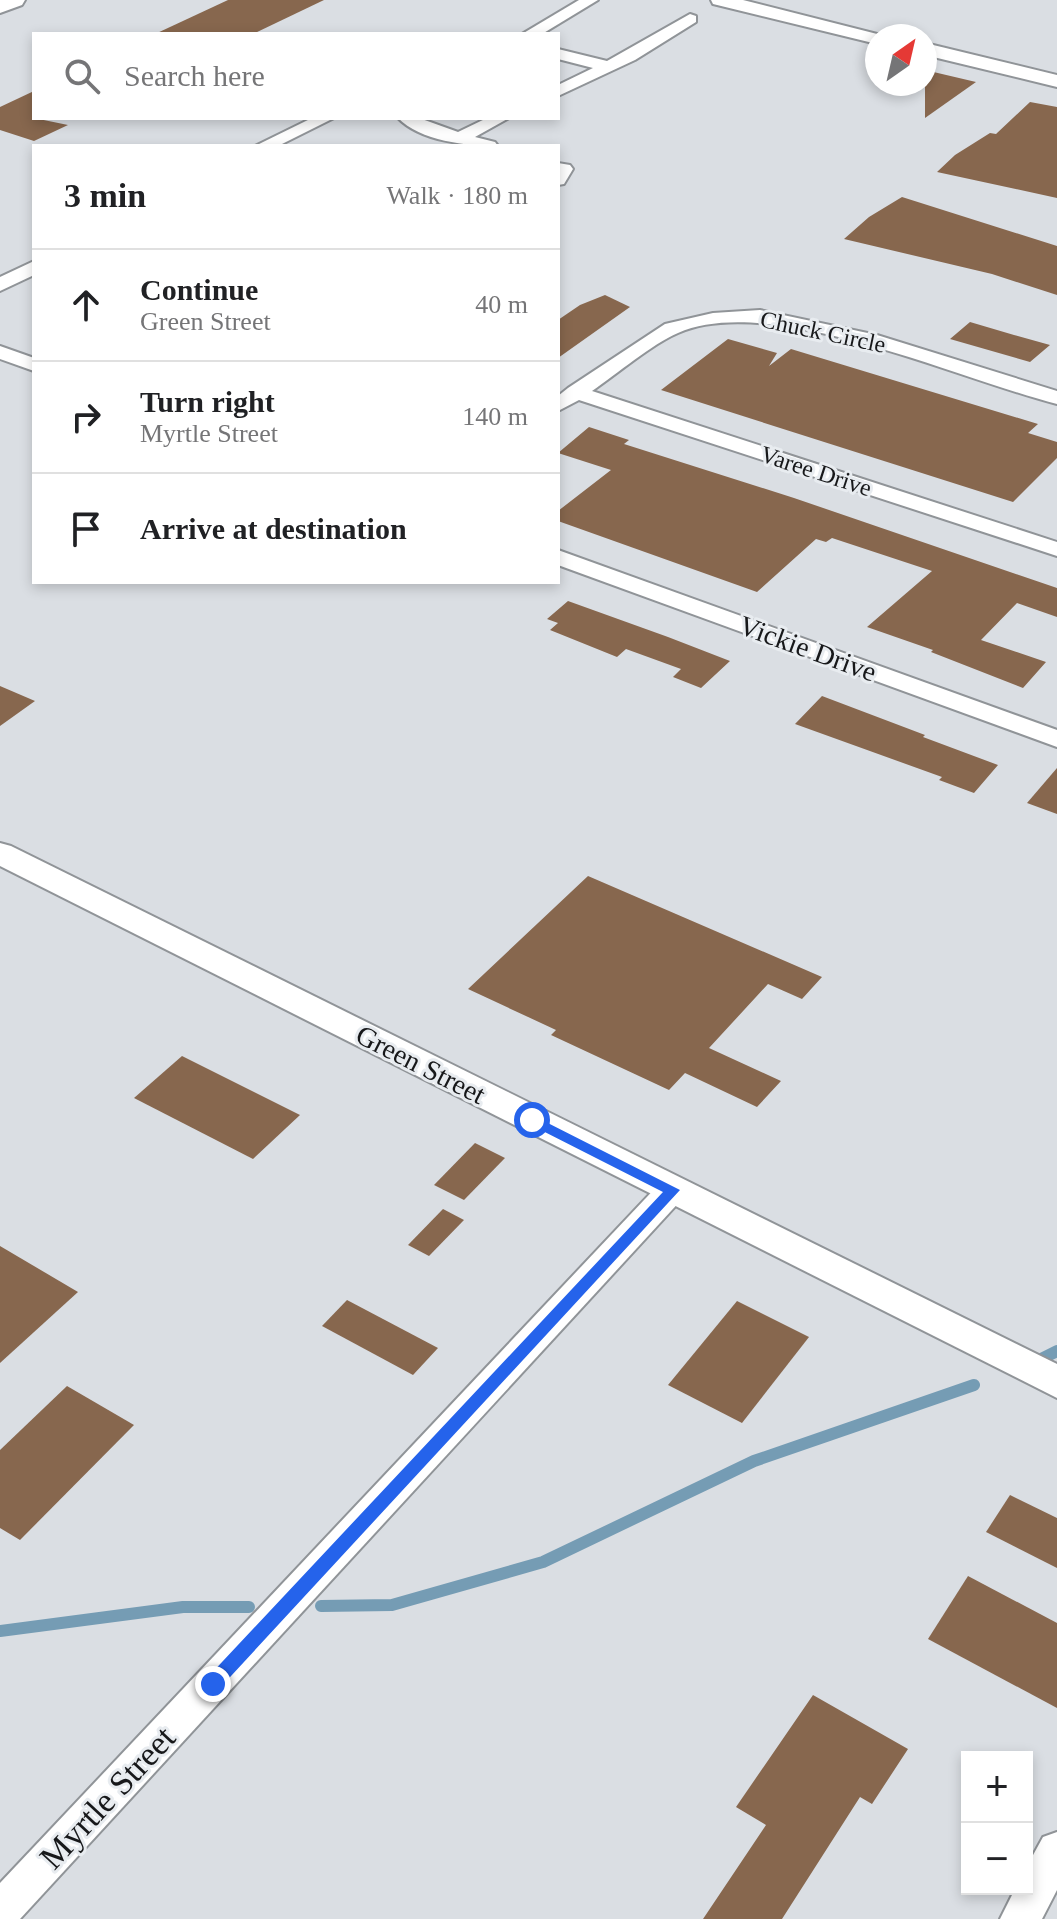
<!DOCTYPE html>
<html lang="en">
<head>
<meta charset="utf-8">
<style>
  body { margin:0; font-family:"Times New Roman",serif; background:#f6f6f6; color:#202124 }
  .controls { position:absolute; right:24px; bottom:24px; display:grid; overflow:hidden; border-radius:0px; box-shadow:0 4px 12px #0003 }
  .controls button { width:72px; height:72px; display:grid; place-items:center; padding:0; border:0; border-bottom:2px solid #e0e0e0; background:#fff; color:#202124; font:40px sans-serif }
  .compass { position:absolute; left:865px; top:24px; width:72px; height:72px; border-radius:50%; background:#fff; box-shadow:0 4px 12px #0003; rotate:34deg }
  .stop { position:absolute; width:24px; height:24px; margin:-18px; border:6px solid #2563eb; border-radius:50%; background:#fff }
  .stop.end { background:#2563eb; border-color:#fff; box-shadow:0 2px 8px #0008 }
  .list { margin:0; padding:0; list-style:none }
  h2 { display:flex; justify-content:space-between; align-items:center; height:104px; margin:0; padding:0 32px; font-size:34px }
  h2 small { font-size:26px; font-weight:400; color:#757577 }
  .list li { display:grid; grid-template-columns:52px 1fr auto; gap:24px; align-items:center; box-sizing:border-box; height:112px; padding:0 32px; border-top:2px solid #e0e0e0 }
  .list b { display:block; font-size:30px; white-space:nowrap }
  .list p { margin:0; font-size:26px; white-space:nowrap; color:#757577 }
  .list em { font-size:26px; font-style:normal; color:#757577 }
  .icon { flex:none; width:44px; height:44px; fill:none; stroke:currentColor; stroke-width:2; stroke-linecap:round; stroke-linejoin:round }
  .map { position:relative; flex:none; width:1057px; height:1919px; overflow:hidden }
  .search { position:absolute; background:#fff; box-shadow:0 4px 12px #0003; left:32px; top:32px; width:528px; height:88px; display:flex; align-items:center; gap:20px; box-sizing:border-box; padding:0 28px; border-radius:0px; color:#757577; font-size:30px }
  .panel { position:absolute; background:#fff; box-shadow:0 4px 12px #0003; left:32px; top:144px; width:528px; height:440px; border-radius:0px }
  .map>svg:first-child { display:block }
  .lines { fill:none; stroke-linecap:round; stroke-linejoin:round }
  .stream { stroke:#759cb4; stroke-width:12 }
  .building { fill:#87674e }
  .minor-casing { stroke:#909498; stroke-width:4 }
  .tertiary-casing { stroke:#909498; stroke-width:4 }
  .secondary-casing { stroke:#909498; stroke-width:4 }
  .minor { fill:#fff; fill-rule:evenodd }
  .tertiary { fill:#fff; fill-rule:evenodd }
  .secondary { fill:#fff; fill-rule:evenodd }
  .route { fill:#2563eb }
  .labels { text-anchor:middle; stroke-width:6; stroke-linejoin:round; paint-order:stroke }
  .far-street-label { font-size:24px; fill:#17181a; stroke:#e8ecf0 }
  .street-label { font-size:28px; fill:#17181a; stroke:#e8ecf0 }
  .near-street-label { font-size:34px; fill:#17181a; stroke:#e8ecf0 }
</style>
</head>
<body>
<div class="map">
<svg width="1057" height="1919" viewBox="0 0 1057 1919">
  <rect width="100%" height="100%" fill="#dadee3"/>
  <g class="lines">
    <!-- stream -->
    <g class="stream">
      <polyline points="1033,1363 1057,1351"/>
      <polyline points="321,1606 392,1605 543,1562 754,1461 974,1385"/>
      <polyline points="0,1631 183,1607 249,1607"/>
    </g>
  </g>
  <!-- building -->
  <g class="building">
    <polygon points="228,0 324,0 253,34 155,34"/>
    <polygon points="925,70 976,82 925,118"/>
    <polygon points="34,91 34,118 68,125 34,141 0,130 0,107"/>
    <polygon points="1030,102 1057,107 1057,198 937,172 955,155 990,133 996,134"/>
    <polygon points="902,197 1057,246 1057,295 992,274 844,239 869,217"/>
    <polygon points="605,295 630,307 558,358 558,320 580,305"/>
    <polygon points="970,322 1014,335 1050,345 1030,362 950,339"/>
    <polygon points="728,339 777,353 769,366 791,349 1038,424 1028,433 1057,442 1057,458 1013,502 661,390"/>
    <polygon points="589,427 629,440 624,444 794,498 1057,588 1057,617 1017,603 981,640 1046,662 1023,688 931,652 933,650 867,627 932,571 832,538 826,542 816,539 757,592 558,521 558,511 611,470 558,453"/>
    <polygon points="568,601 668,637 730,661 701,688 673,677 681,669 626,649 617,657 550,630 558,623 547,619"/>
    <polygon points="0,686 35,701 0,726"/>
    <polygon points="822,696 925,735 923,737 998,765 974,793 939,780 942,777 795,724"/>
    <polygon points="1057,768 1057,814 1027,803"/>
    <polygon points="588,876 822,977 802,999 768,984 709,1048 781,1081 757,1107 685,1073 669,1090 551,1035 556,1030 468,989"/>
    <polygon points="182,1056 300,1115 253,1159 134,1098"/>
    <polygon points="475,1143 505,1158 464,1200 434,1185"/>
    <polygon points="443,1209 464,1220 429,1256 408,1245"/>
    <polygon points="0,1246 78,1292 0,1363"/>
    <polygon points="347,1300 438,1348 413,1375 322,1326"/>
    <polygon points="737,1301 809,1337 742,1423 668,1385"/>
    <polygon points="67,1386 134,1425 20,1540 0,1528 0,1450"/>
    <polygon points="1010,1495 1057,1518 1057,1568 986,1532"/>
    <polygon points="968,1576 1057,1623 1057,1708 928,1639"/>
    <polygon points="813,1695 908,1749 872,1804 860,1797 782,1919 703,1919 766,1825 736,1807"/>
  </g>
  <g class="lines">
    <!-- minor casing -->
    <g class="minor-casing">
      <g id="minor">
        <polygon points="579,0 598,0 542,34 522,34"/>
        <polygon points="690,14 696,16 696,22 635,60 558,96 558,85 593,68 558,59 558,49 607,61"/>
        <polygon points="312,118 334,118 278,146 255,146"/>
        <path d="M398,118H419L458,132L487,118H509L475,137L495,142L498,146C467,146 420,141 398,118Z"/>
        <polygon points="558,163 570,165 573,169 564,184 558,185"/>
        <polygon points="34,261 34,275 0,291 0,277"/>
        <path d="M760,310L877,335L1057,391V404C961,380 770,292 678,333C652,344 617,374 592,391L1057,542V556L579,400L558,411V396L568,388L665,324L713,313Z"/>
        <polygon points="0,346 34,358 34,371 0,359"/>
        <polygon points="558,550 1057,730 1057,747 558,565"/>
        <polygon points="672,1179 683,1182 688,1190 683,1198 20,1919 0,1919 0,1883 661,1182"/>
        <polygon points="1057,1832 1057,1890 1042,1919 1000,1919 1015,1889 1027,1889 1027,1866 1043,1837"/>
      </g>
    </g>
    <!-- tertiary casing -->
    <g class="tertiary-casing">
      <g id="tertiary">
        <polygon points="711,0 743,0 885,36 877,36 877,44 713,4"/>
        <polygon points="925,43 1057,75 1057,87 925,55"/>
        <polygon points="0,843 11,846 1057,1364 1057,1398 0,866"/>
      </g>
    </g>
    <!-- secondary casing -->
    <g class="secondary-casing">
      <polygon id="secondary" points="0,0 25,0 22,5 0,13"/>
    </g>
    <!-- minor -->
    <use href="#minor" class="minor"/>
    <!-- tertiary -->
    <use href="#tertiary" class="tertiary"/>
    <!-- secondary -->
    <use href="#secondary" class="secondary"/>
  </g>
  <!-- route -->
  <polygon class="route" points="532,1115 680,1190 219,1689 207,1689 204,1684 207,1678 663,1192 527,1123 527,1117"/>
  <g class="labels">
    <!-- far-street labels -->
    <g class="far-street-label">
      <text transform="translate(823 332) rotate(12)" y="8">Chuck Circle</text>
      <text transform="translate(816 471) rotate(18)" y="8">Varee Drive</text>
    </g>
    <!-- street labels -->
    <g class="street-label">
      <text transform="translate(808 648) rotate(20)" y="10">Vickie Drive</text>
      <text transform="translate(421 1064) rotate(27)" y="10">Green Street</text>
    </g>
    <!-- near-street labels -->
    <g class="near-street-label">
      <text transform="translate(107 1797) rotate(-47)" y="12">Myrtle Street</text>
    </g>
  </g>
</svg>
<div class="controls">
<button>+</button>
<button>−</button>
</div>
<svg class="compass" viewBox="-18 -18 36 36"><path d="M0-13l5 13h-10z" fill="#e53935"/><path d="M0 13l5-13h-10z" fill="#757577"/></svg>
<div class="stop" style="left:532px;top:1120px"></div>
<div class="stop end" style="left:213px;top:1684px"></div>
<div class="search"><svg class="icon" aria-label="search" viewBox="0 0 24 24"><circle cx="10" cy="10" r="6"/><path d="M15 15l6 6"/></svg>Search here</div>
<section class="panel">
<h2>3 min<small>Walk · 180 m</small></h2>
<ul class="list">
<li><svg class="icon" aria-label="ahead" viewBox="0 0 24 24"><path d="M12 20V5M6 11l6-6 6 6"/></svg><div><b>Continue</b><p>Green Street</p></div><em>40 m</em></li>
<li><svg class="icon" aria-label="right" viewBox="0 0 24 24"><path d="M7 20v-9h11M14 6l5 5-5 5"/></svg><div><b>Turn right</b><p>Myrtle Street</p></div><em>140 m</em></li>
<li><svg class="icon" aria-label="arrive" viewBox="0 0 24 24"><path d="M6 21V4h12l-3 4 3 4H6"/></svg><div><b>Arrive at destination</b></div></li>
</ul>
</section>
</div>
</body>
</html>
